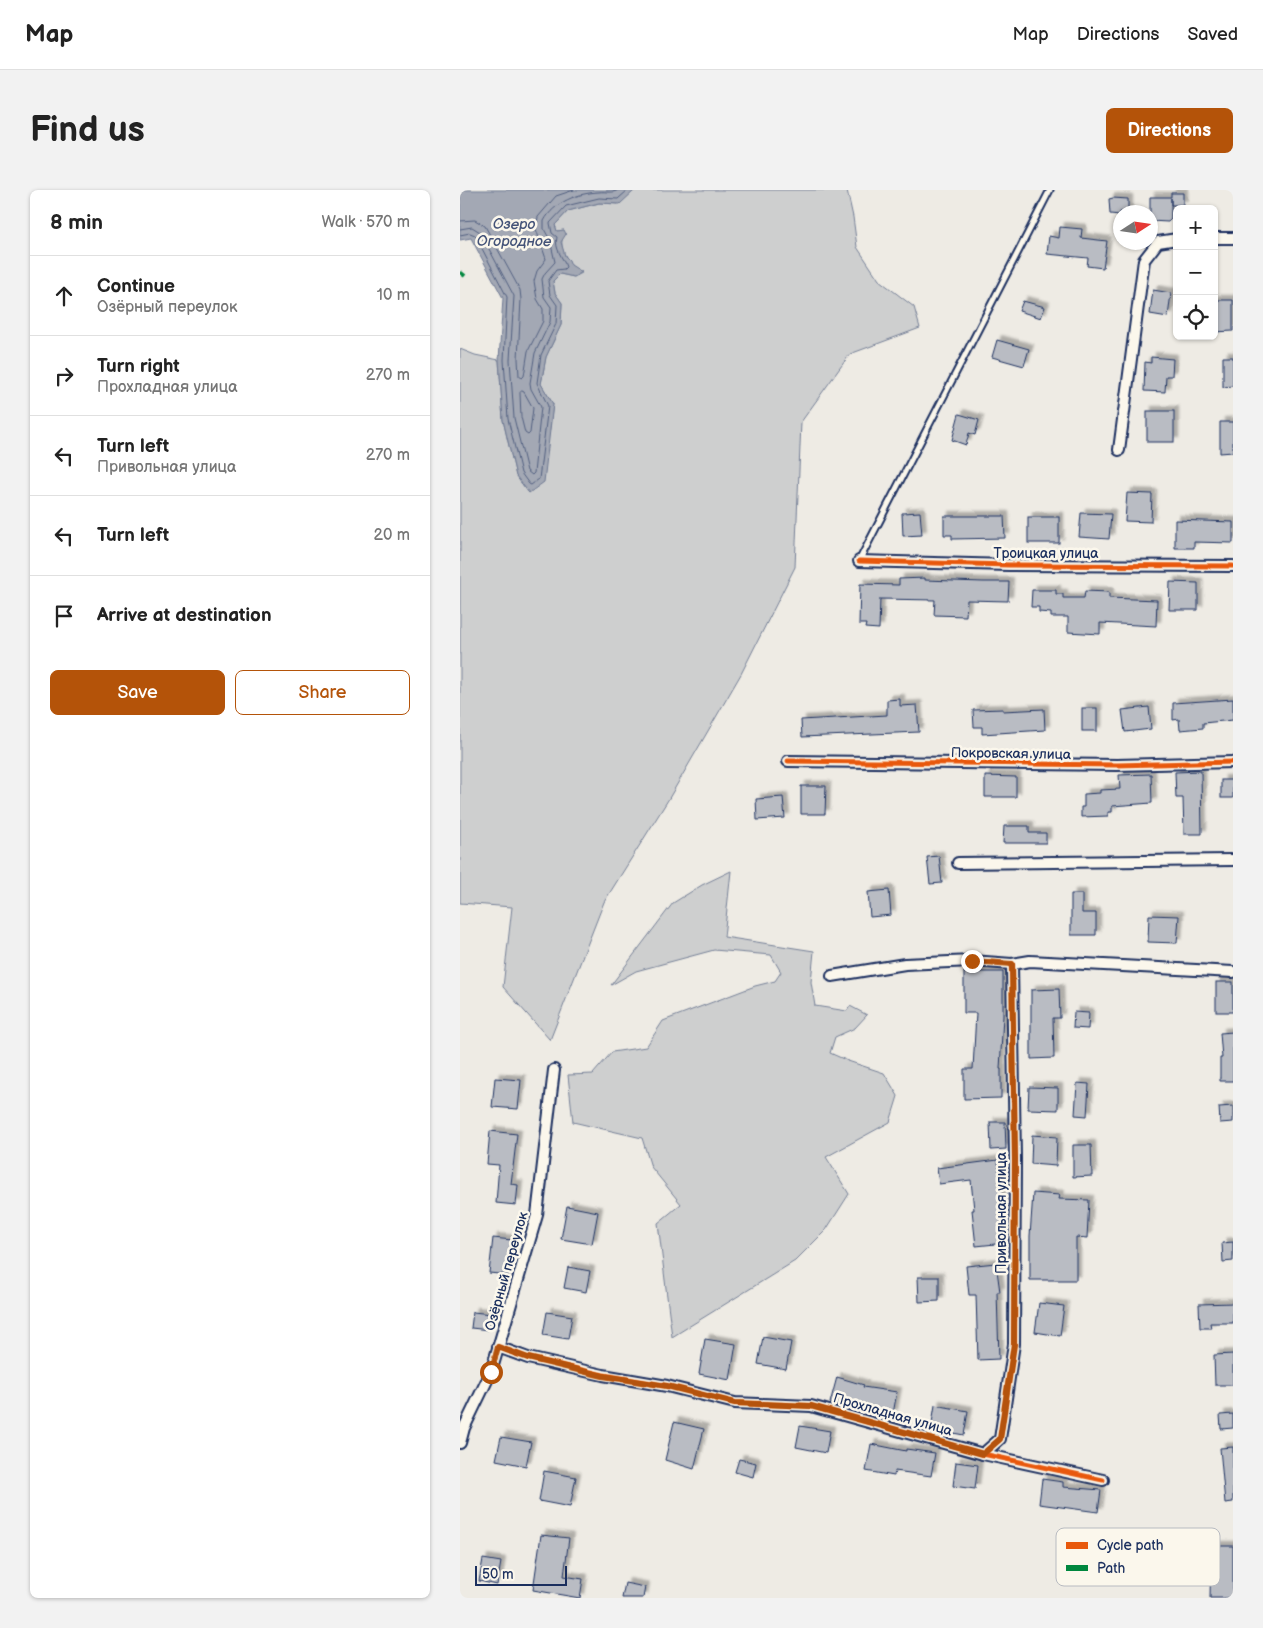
<!DOCTYPE html>
<html lang="en">
<head>
<meta charset="utf-8">
<style>
  body { margin:0; font-family:"Balsamiq Sans",sans-serif; background:#f2f2f2; color:#222 }
  .controls { position:absolute; right:15px; top:15px; display:grid; overflow:hidden; border-radius:8px; box-shadow:0 1px 4px #0004 }
  .controls button { width:45px; height:45px; display:grid; place-items:center; padding:0; border:0; border-bottom:1px solid #e0e0e0; background:#fff; color:#222; font:25px sans-serif }
  .compass { position:absolute; left:653px; top:15px; width:45px; height:45px; border-radius:50%; background:#fff; box-shadow:0 1px 4px #0004; rotate:78deg }
  .scale { position:absolute; left:15px; bottom:12px; width:92px; box-sizing:border-box; padding-left:5px; border:2px solid #1b2f5e; border-top:0; font-size:14px; line-height:18px; white-space:nowrap; color:#1b2f5e; -webkit-text-stroke:4px #fbf7ec; paint-order:stroke }
  .stop { position:absolute; width:15px; height:15px; margin:-11px; border:4px solid #b45309; border-radius:50%; background:#fff }
  .stop.end { background:#b45309; border-color:#fff; box-shadow:0 1px 5px #0008 }
  .list { margin:0; padding:0; list-style:none }
  h2 { display:flex; justify-content:space-between; align-items:center; height:65px; margin:0; padding:0 20px; font-size:21px }
  h2 small { font-size:16px; font-weight:400; color:#767676 }
  .list li { display:grid; grid-template-columns:32px 1fr auto; gap:15px; align-items:center; box-sizing:border-box; height:80px; padding:0 20px; border-top:1px solid #e0e0e0 }
  .list b { display:block; font-size:19px; white-space:nowrap }
  .list p { margin:0; font-size:16px; white-space:nowrap; color:#767676 }
  .list em { font-size:16px; font-style:normal; color:#767676 }
  .actions { display:flex; gap:10px; padding:15px 20px }
  .actions a { flex:1; padding:11px 0; border:1px solid #b45309; border-radius:8px; text-align:center; font-size:18px; color:#b45309 }
  .actions .main { background:#b45309; color:#fff }
  .icon { flex:none; width:28px; height:28px; fill:none; stroke:currentColor; stroke-width:2; stroke-linecap:round; stroke-linejoin:round }
  .map { position:relative; flex:none; width:773px; height:1408px; overflow:hidden; border-radius:8px }
  header { display:flex; align-items:center; gap:30px; box-sizing:border-box; height:70px; padding:0 25px; background:#fff; border-bottom:1px solid #e0e0e0 }
  header strong { font-size:24px }
  nav { display:flex; gap:28px; margin-inline-start:auto; font-size:18px }
  .intro { display:flex; align-items:center; justify-content:space-between; box-sizing:border-box; height:120px; padding:0 30px }
  h1 { margin:0; font-size:35px }
  .button { padding:12px 22px; border-radius:8px; background:#b45309; color:#fff; font-size:18px; font-weight:700 }
  main { display:flex; gap:30px; padding:0 30px }
  aside { flex:1; background:#fff; border-radius:8px; box-shadow:0 1px 4px #0004 }
  .map>svg:first-child { display:block }
  .green { fill:#cecfcf; stroke:#747f96 }
  .water { fill:#a3a8b4; stroke:#6d7892 }
  .lines { fill:none; stroke-linecap:round; stroke-linejoin:round }
  .shore { stroke:#515f80; stroke-width:1 }
  .building { fill:#b9bcc3; stroke:#1b2f5e; filter:url(#shadow) }
  .service-casing { stroke:#1b2f5e; stroke-width:9 }
  .minor-casing { stroke:#1b2f5e; stroke-width:14 }
  .service { stroke:#fbf7ec; stroke-width:5 }
  .minor { stroke:#fbf7ec; stroke-width:10 }
  .quiet { stroke:#00873e; stroke-width:4; stroke-dasharray:8 4; stroke-linecap:butt }
  .cycleway-casing { stroke:#fbf7ec; stroke-width:8 }
  .cycleway { stroke:#e8590c; stroke-width:5 }
  .route { stroke:#b45309; stroke-width:6 }
  .labels { text-anchor:middle; stroke-width:5; stroke-linejoin:round; paint-order:stroke }
  .street-label { font-size:14px; fill:#1b2f5e; stroke:#fbf7ec }
  .water-label { font-size:15px; font-style:italic; fill:#445378; stroke:#fbf7ec }
  .key { fill:#fbf7ec; stroke:#b8bbc1; stroke-width:1 }
  .key-label { font-size:14px; fill:#1b2f5e }
</style>
</head>
<body>
<header>
<strong>Map</strong>
<nav><a>Map</a><a>Directions</a><a>Saved</a></nav>
</header>
<div class="intro"><h1>Find us</h1><a class="button">Directions</a></div>
<main>
<aside>
<h2>8 min<small>Walk · 570 m</small></h2>
<ul class="list">
<li><svg class="icon" aria-label="ahead" viewBox="0 0 24 24"><path d="M12 20V5M6 11l6-6 6 6"/></svg><div><b>Continue</b><p>Озёрный переулок</p></div><em>10 m</em></li>
<li><svg class="icon" aria-label="right" viewBox="0 0 24 24"><path d="M7 20v-9h11M14 6l5 5-5 5"/></svg><div><b>Turn right</b><p>Прохладная улица</p></div><em>270 m</em></li>
<li><svg class="icon" aria-label="left" viewBox="0 0 24 24"><path d="M17 20v-9H6M10 6l-5 5 5 5"/></svg><div><b>Turn left</b><p>Привольная улица</p></div><em>270 m</em></li>
<li><svg class="icon" aria-label="left" viewBox="0 0 24 24"><path d="M17 20v-9H6M10 6l-5 5 5 5"/></svg><div><b>Turn left</b></div><em>20 m</em></li>
<li><svg class="icon" aria-label="arrive" viewBox="0 0 24 24"><path d="M6 21V4h12l-3 4 3 4H6"/></svg><div><b>Arrive at destination</b></div></li>
</ul>
<div class="actions"><a class="main">Save</a><a>Share</a></div>
</aside>
<div class="map">
<svg width="773" height="1408" viewBox="0 0 773 1408">
  <defs>
    <filter id="shadow"><feDropShadow dx="4.5" dy="-4.5" stdDeviation="1" flood-color="#0004"/></filter>
  </defs>
  <rect width="100%" height="100%" fill="#eeebe4"/>
  <filter id="ink" filterUnits="userSpaceOnUse"><feTurbulence type="fractalNoise" baseFrequency=".02" numOctaves="2"/><feDisplacementMap in="SourceGraphic" scale="10" xChannelSelector="R" yChannelSelector="G"/><feConvolveMatrix kernelMatrix="1 2 1 2 8 2 1 2 1" color-interpolation-filters="sRGB"/></filter>
  <g filter="url(#ink)">
    <!-- green -->
    <g class="green">
      <path d="M174,0H387L393,27L397,57L419,90L454,117L460,138L390,164L341,232L335,377L281,484L208,610L144,712L90,850L43,797L52,717L0,713V159L15,165L39,170L43,230L56,286L69,303L89,243L93,214L81,194L86,167L101,135L102,113L95,103L93,91L100,84L114,87L122,83L110,75C109,70 107,69 105,65C100,56 102,49 104,40L97,41L95,35L108,21L139,13L158,14Z"/>
      <polygon points="271,681 264,747 354,761 351,792 355,816 387,821 390,816 407,825 395,838 375,847 370,863 388,871 424,883 438,906 430,932 366,967 389,1004 366,1040 335,1071 212,1147 198,1033 221,1014 191,977 182,948 113,932 108,885 133,884 152,862 186,857 203,831 295,796 315,791 321,782 311,765 254,760 176,781 151,795 213,713 242,695"/>
    </g>
    <!-- water -->
    <polygon class="water" points="0,0 175,0 160,14 139,13 108,21 95,35 97,41 104,40 106,44 101,52 105,66 109,70 111,75 122,82 114,87 100,84 93,91 95,103 102,113 101,135 86,167 81,194 93,214 84,292 69,303 56,286 43,230 39,170 43,108 11,48 0,50"/>
    <g class="lines">
      <!-- shore -->
      <g class="shore">
        <polyline points="0,31 15,30 25,36 60,100 61,109 58,169 59,186 62,188 64,186 68,161 83,131 83,119 77,109 74,91 77,81 86,69 76,39 78,27 96,6 114,0"/>
        <path d="M0,39L12,37L20,42L54,106L50,170L54,228L67,281L72,285L74,283L81,217L71,199L70,193L75,163L90,132L91,117L84,107L82,89L85,83L95,72L90,50L84,39V31C94,12 118,3 139,2C146,1 153,4 158,0"/>
        <path d="M0,45L10,43L15,45L47,107L44,170L48,229L61,283L69,294L71,295L79,289L88,216L77,193L81,165L96,134L97,115L90,105L88,91L96,80L104,79L106,77C103,67 94,59 97,47L92,43L90,33L106,16L139,8L158,9L168,0"/>
        <polygon points="62,201 64,202 73,218 70,243 68,245 65,243 61,227 60,203"/>
      </g>
    </g>
    <!-- building -->
    <g class="building">
      <polygon points="711,3 723,3 723,15 711,15 711,8 711,29 708,32 690,31 690,7 711,7"/>
      <polygon points="653,8 668,9 668,22 660,22 660,25 650,24 649,9"/>
      <polygon points="600,37 622,39 621,48 647,51 643,78 627,76 628,68 587,64 589,46 599,48"/>
      <polygon points="693,100 711,103 708,127 690,124"/>
      <polygon points="754,110 773,110 773,141 754,142"/>
      <polygon points="563,111 585,117 581,128 559,121"/>
      <polygon points="537,150 569,159 564,176 532,167"/>
      <polygon points="691,167 713,169 712,186 706,186 705,202 684,201 685,172 691,173"/>
      <polygon points="763,167 773,167 773,196 763,197"/>
      <rect x="687" y="221" width="27" height="31"/>
      <polygon points="499,224 519,230 515,245 509,243 506,255 492,250"/>
      <polygon points="760,232 773,232 773,262 760,263"/>
      <polygon points="667,303 692,304 691,332 665,331"/>
      <polygon points="460,322 462,345 443,346 442,323"/>
      <polygon points="621,323 651,324 649,349 619,347"/>
      <polygon points="484,326 544,326 545,348 492,349 492,345 484,345"/>
      <rect x="568" y="327" width="31" height="26"/>
      <polygon points="715,330 773,332 773,353 734,352 734,358 715,358"/>
      <polygon points="465,388 465,390 523,392 549,392 548,411 507,410 506,426 474,425 475,410 420,409 419,439 405,438 406,434 399,434 400,394 439,395 439,389"/>
      <polygon points="710,392 738,393 738,420 709,420"/>
      <polygon points="572,400 596,400 596,404 603,404 603,408 624,408 625,401 649,402 649,408 697,410 696,436 640,433 640,444 608,442 608,427 591,427 591,423 579,422 579,417 571,417"/>
      <polygon points="440,509 440,516 457,515 459,542 342,547 341,530 427,525 427,510"/>
      <polygon points="773,509 773,530 743,533 743,538 720,540 719,529 713,530 713,513"/>
      <polygon points="689,517 691,539 665,542 662,520"/>
      <rect x="622" y="518" width="15" height="23"/>
      <polygon points="543,519 543,521 584,519 585,540 522,544 522,537 514,537 513,520"/>
      <polygon points="741,581 742,644 724,644 723,608 716,608 715,582"/>
      <polygon points="691,584 692,613 652,616 652,622 648,622 648,626 621,627 621,617 624,617 624,604 640,603 640,600 660,599 659,585"/>
      <polygon points="525,586 556,587 556,607 525,607"/>
      <rect x="761" y="590" width="12" height="18"/>
      <polygon points="341,596 366,596 365,624 341,624"/>
      <polygon points="323,607 325,628 297,630 296,609"/>
      <polygon points="544,636 569,636 569,643 586,643 586,653 543,653"/>
      <polygon points="479,666 482,693 470,694 467,667"/>
      <polygon points="429,700 431,725 410,727 408,702"/>
      <polygon points="611,704 622,704 622,723 636,723 636,745 611,745"/>
      <polygon points="689,725 719,726 717,753 688,752"/>
      <polygon points="504,782 543,782 543,826 540,879 541,879 541,908 504,909 504,879 513,879 516,823 504,823"/>
      <rect x="756" y="792" width="17" height="30"/>
      <polygon points="599,799 600,828 593,828 594,868 571,869 571,800"/>
      <polygon points="614,822 629,823 628,839 613,838"/>
      <polygon points="773,842 773,891 760,891 760,868 762,868 760,843"/>
      <polygon points="35,888 61,890 58,919 32,917"/>
      <polygon points="617,893 629,894 627,926 615,925"/>
      <polygon points="569,897 598,898 598,920 568,919"/>
      <polygon points="773,916 773,932 760,933 759,917"/>
      <polygon points="530,932 545,932 546,959 531,960"/>
      <polygon points="30,941 57,944 51,994 58,995 56,1015 36,1013 39,975 27,974"/>
      <polygon points="572,945 597,947 596,976 571,974"/>
      <polygon points="613,955 631,955 632,986 613,987"/>
      <polygon points="538,970 545,1053 516,1056 512,1020 514,1020 511,990 479,994 477,978"/>
      <polygon points="573,1003 600,1005 599,1009 629,1010 627,1048 616,1047 616,1090 570,1090 570,1046"/>
      <polygon points="107,1016 138,1022 132,1054 101,1049"/>
      <polygon points="33,1048 52,1050 49,1085 29,1083"/>
      <polygon points="773,1052 773,1071 763,1072 762,1053"/>
      <polygon points="536,1073 540,1102 537,1102 539,1169 518,1170 516,1105 509,1105 506,1076"/>
      <polygon points="108,1077 130,1081 126,1102 104,1098"/>
      <polygon points="458,1087 479,1087 479,1111 459,1112"/>
      <polygon points="579,1113 604,1116 600,1146 575,1142"/>
      <polygon points="773,1113 773,1133 750,1133 751,1138 740,1138 739,1114"/>
      <polygon points="13,1122 31,1124 29,1140 11,1138"/>
      <polygon points="87,1122 112,1126 108,1149 83,1145"/>
      <polygon points="303,1147 331,1152 326,1179 298,1174"/>
      <polygon points="245,1149 276,1154 270,1190 239,1184"/>
      <polygon points="773,1164 773,1195 755,1195 754,1165"/>
      <polygon points="377,1187 404,1195 403,1197 437,1202 433,1224 397,1218 396,1221 370,1213"/>
      <polygon points="475,1215 508,1221 504,1245 471,1239"/>
      <polygon points="773,1224 773,1238 761,1239 760,1225"/>
      <polygon points="214,1232 244,1239 234,1279 205,1270"/>
      <polygon points="340,1236 370,1241 366,1263 336,1257"/>
      <polygon points="41,1247 71,1252 66,1276 36,1270"/>
      <polygon points="411,1254 446,1261 446,1259 475,1263 471,1286 435,1281 434,1286 406,1281"/>
      <polygon points="773,1257 773,1312 765,1313 760,1258"/>
      <polygon points="279,1269 296,1273 293,1287 275,1282"/>
      <polygon points="496,1272 518,1275 515,1299 493,1296"/>
      <polygon points="84,1281 116,1287 110,1317 79,1311"/>
      <polygon points="582,1289 603,1292 603,1297 641,1300 638,1322 579,1314"/>
      <polygon points="81,1345 109,1348 104,1386 123,1389 120,1408 73,1400"/>
      <polygon points="751,1356 773,1356 773,1408 750,1408"/>
      <polygon points="23,1369 41,1372 37,1395 19,1391"/>
      <polygon points="165,1393 185,1397 183,1408 162,1408"/>
    </g>
    <g class="lines">
      <!-- service casing -->
      <g class="service-casing">
        <polyline id="service" points="399,371 590,0"/>
      </g>
      <!-- minor casing -->
      <g class="minor-casing">
        <g id="minor">
          <polyline points="754,48 773,48"/>
          <polyline points="659,260 684,70 698,52 717,49"/>
          <polyline points="399,371 549,375 773,376"/>
          <polyline points="328,571 657,575 773,572"/>
          <polyline points="498,673 773,670"/>
          <polyline points="372,786 445,774 512,771 552,774 570,771 773,782"/>
          <polyline points="38,1157 68,1168 143,1185 207,1196 275,1213 351,1216 523,1264 643,1290"/>
          <polyline points="0,1253 4,1238 31,1182 77,1025 94,880"/>
          <polyline points="523,1264 540,1249 554,1154 555,969 552,774"/>
        </g>
      </g>
      <!-- service -->
      <use href="#service" class="service"/>
      <!-- minor -->
      <use href="#minor" class="minor"/>
      <!-- quiet -->
      <polyline class="quiet" points="0,82 5,86"/>
      <!-- cycleway casing -->
      <g class="cycleway-casing">
        <g id="cycleway">
          <polyline points="399,371 549,375 773,376"/>
          <polyline points="328,571 657,575 773,572"/>
          <polyline points="38,1157 68,1168 143,1185 207,1196 275,1213 351,1216 523,1264 643,1290"/>
          <polyline points="523,1264 540,1249 554,1154 555,969 552,774"/>
        </g>
      </g>
      <!-- cycleway -->
      <use href="#cycleway" class="cycleway"/>
    </g>
  </g>
  <g class="lines" filter="url(#ink)">
    <!-- route -->
    <polyline class="route" points="31,1182 38,1157 68,1168 143,1186 207,1196 275,1213 351,1216 523,1264 540,1249 554,1154 555,969 552,774 512,771"/>
  </g>
  <g class="labels">
    <!-- street labels -->
    <g class="street-label">
      <text x="586" y="368">Троицкая улица</text>
      <text transform="translate(551 563) rotate(1)" y="5">Покровская улица</text>
      <text transform="translate(541 1023) rotate(-90)" y="5">Привольная улица</text>
      <text transform="translate(46 1081) rotate(-74)" y="5">Озёрный переулок</text>
      <text transform="translate(433 1224) rotate(16)" y="5">Прохладная улица</text>
    </g>
    <!-- water labels -->
    <g class="water-label">
      <text x="54" y="39">Озеро<tspan x="54" dy="17">Огородное</tspan></text>
    </g>
  </g>
  <!-- legend -->
  <rect x="596" y="1338" width="164" height="58" rx="8" class="key"/>
  <rect x="606" y="1352" width="22" height="7" fill="#e8590c"/>
  <rect x="606" y="1375" width="22" height="6" fill="#00873e"/>
  <g class="key-label">
    <text x="637" y="1360">Cycle path</text>
    <text x="637" y="1383">Path</text>
  </g>
</svg>
<div class="controls">
<button>+</button>
<button>−</button>
<button><svg class="icon" aria-label="locate" viewBox="0 0 24 24"><circle cx="12" cy="12" r="6"/><path d="M12 2v4M12 18v4M2 12h4M18 12h4"/></svg></button>
</div>
<svg class="compass" viewBox="-18 -18 36 36"><path d="M0-13l5 13h-10z" fill="#e53935"/><path d="M0 13l5-13h-10z" fill="#767676"/></svg>
<div class="scale">50 m</div>
<div class="stop" style="left:31px;top:1182px"></div>
<div class="stop end" style="left:512px;top:771px"></div>
</div>
</main>
</body>
</html>
